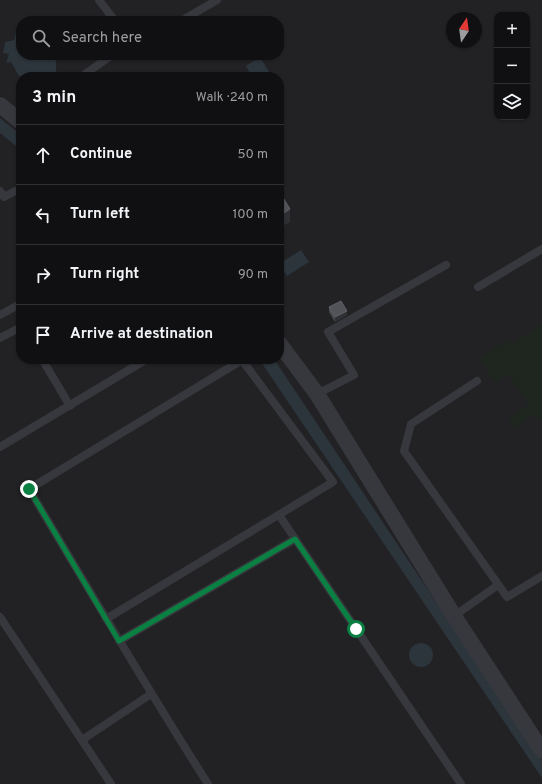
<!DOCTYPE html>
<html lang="en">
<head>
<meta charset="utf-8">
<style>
  body { margin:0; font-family:Overpass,sans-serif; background:#19191b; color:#f1f3f6 }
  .controls { position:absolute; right:12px; top:12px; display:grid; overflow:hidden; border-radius:8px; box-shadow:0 1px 3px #0004 }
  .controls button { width:36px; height:36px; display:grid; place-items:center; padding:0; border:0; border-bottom:1px solid #303032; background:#101012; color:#f1f3f6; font:20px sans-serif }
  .compass { position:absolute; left:446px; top:12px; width:36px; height:36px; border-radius:50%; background:#101012; box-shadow:0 1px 3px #0004; rotate:13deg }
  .stop { position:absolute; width:12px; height:12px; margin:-9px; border:3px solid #0b8043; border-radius:50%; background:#fff }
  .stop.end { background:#0b8043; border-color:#fff; box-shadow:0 1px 4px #0008 }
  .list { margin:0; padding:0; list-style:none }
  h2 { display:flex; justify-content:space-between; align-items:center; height:52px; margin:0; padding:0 16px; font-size:17px }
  h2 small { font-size:13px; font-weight:400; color:#9c9d9f }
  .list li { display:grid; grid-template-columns:26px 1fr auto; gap:12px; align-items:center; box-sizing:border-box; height:60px; padding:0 16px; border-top:1px solid #303032 }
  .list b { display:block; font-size:15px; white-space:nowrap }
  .list em { font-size:13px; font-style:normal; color:#9c9d9f }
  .icon { flex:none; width:22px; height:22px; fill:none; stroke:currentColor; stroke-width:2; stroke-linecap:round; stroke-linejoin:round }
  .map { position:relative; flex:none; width:542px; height:784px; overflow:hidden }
  .search { position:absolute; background:#101012; box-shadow:0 1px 3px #0004; left:16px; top:16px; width:268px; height:44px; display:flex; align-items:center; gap:10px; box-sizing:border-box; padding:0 14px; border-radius:16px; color:#9c9d9f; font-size:15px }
  .panel { position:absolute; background:#101012; box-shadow:0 1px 3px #0004; left:16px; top:72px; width:268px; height:292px; border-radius:16px }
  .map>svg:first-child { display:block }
  .built { fill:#222225; fill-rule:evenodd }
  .green { fill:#1e261f }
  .water { fill:#2c353c }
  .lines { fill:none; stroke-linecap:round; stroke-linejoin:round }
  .lane { stroke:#37383d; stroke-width:8 }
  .street { stroke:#37383d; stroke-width:16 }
  .wall { fill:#47494d }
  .shaded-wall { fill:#2f3033 }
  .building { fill:#525359; stroke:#5f6168 }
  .route { stroke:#0b8043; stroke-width:5 }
</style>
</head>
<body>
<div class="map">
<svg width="542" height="784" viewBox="0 0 542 784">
  <rect width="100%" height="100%" fill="#161618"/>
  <!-- built -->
  <path class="built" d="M0,0H542V784H0ZM497,15H527V117H497ZM452,18H476V42H452ZM21,21H279V55H21ZM21,77H279V359H21Z"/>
  <!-- green -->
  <polygon class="green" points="542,324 542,417 539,419 535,414 516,428 509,418 529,404 508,374 495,383 479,359 507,340 511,345"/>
  <!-- water -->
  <g class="water">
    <polygon points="21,30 21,55 53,55 56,62 56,71 59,76 19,76 11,62 6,63 9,54 3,53 5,42 14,40 16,32"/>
    <polygon points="260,57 272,77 252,77 246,66"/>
    <polygon points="0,118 21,135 21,150 0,133"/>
    <polygon points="301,250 309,262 287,276 279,264"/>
    <polygon points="259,359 274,359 542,761 542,778"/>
    <circle cx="421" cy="655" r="12"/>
  </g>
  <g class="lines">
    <!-- lane -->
    <g class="lane">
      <polyline points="99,0 115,21"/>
      <polyline points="181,21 217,0"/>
      <polyline points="81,77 112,55"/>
      <polyline points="0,191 4,197 21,188"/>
      <polyline points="478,287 542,249"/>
      <polyline points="0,315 20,304 21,305"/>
      <polyline points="0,338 21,327"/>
      <polyline points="42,359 70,406"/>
      <polyline points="477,381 411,424 404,451 507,597 542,576"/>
      <polyline points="317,394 354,375 328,332 446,265"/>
      <polyline points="0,447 147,359"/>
      <polyline points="279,515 461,784"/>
      <polyline points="454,616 498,585"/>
      <polyline points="0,617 111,784"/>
      <path d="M106,619L333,482L242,360L29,489C88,588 146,687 208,784"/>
      <polyline points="119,641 295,539"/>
      <polyline points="82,740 151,694"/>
    </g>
    <!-- street -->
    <g class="street">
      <polyline points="0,105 21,122"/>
      <polyline points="279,343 317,394 454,616 542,751"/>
    </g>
  </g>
  <!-- wall -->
  <polygon class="wall" points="329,307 347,315 335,322 329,312"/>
  <!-- shaded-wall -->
  <g class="shaded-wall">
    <polygon points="290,209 290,222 279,228 279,216"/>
    <polygon points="347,311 347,315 335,322 335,317"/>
  </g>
  <!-- building -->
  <g class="building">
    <polygon points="279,191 290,209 279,216"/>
    <polygon points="341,301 347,311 335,317 329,307"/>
  </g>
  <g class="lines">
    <!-- route -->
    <polyline class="route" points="29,489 119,641 295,539 356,629"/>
  </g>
</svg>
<div class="controls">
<button>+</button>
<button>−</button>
<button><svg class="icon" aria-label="layers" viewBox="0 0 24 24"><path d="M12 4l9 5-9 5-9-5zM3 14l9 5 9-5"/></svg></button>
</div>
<svg class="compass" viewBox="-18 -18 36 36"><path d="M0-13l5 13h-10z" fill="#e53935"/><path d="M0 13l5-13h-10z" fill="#9c9d9f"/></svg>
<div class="stop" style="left:356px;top:629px"></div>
<div class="stop end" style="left:29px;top:489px"></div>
<div class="search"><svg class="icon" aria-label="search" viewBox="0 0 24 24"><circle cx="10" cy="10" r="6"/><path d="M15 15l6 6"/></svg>Search here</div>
<section class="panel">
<h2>3 min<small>Walk · 240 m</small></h2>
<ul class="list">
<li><svg class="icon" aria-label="ahead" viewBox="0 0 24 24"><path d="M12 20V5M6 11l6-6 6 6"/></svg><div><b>Continue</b></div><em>50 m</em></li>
<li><svg class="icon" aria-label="left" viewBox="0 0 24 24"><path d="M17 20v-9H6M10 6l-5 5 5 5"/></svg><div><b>Turn left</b></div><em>100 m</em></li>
<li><svg class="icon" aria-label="right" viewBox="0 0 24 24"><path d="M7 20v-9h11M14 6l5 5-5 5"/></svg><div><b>Turn right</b></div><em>90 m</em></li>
<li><svg class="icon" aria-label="arrive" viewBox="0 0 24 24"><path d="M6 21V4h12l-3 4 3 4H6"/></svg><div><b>Arrive at destination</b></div></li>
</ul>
</section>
</div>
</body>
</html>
